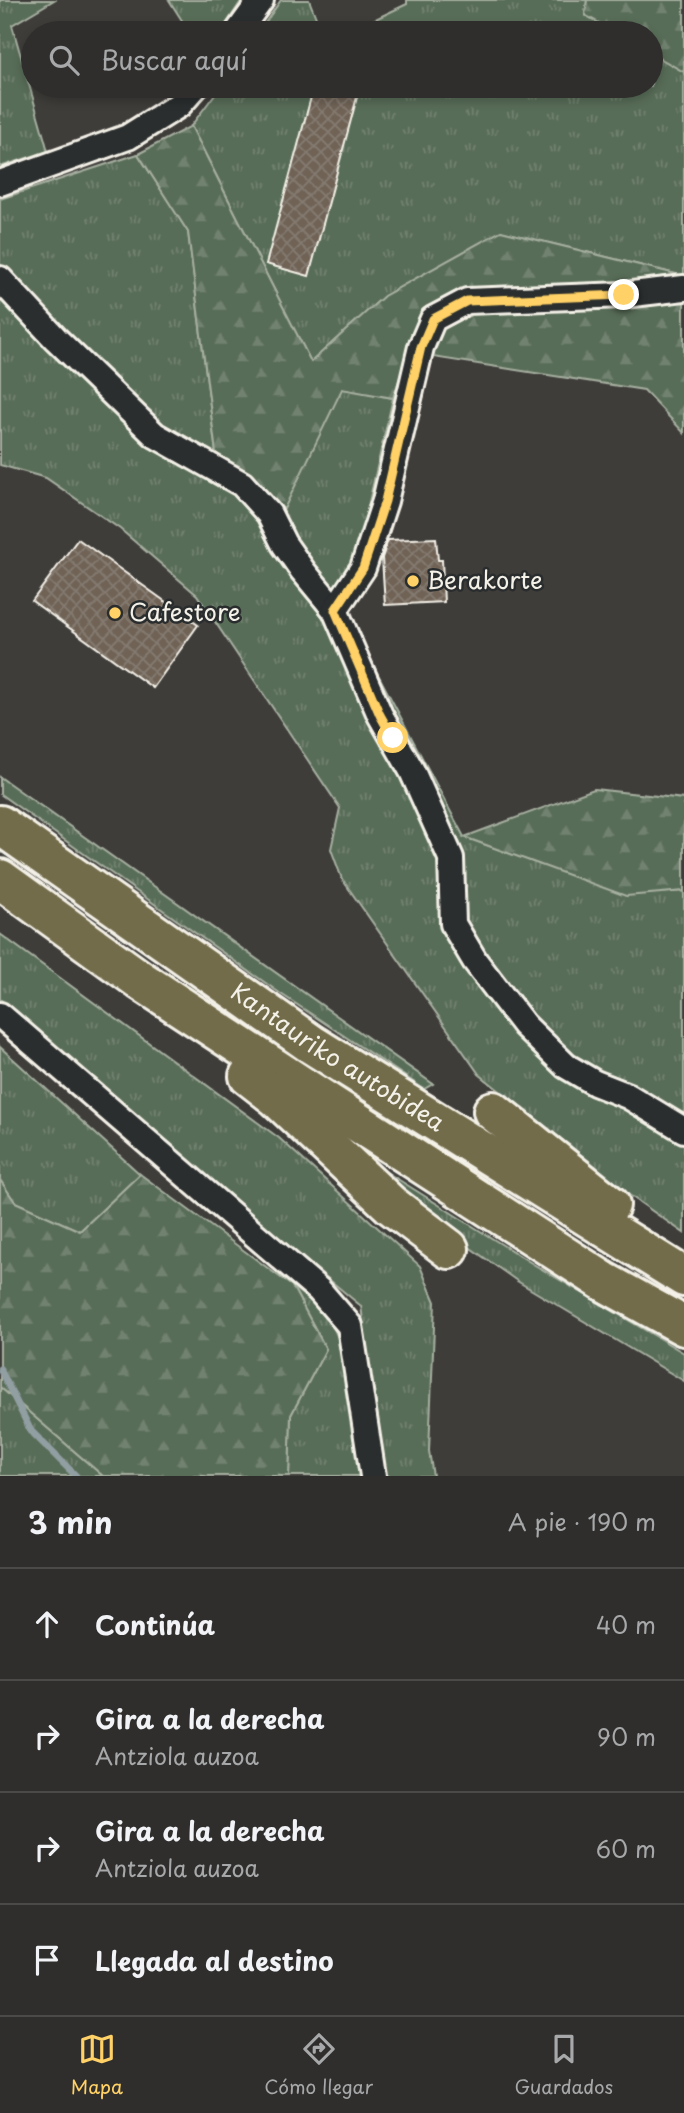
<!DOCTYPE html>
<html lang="es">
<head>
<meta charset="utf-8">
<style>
  body { margin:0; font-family:"Playpen Sans",sans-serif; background:#373634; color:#f1f3f6 }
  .stop { position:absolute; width:21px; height:21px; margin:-16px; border:5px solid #ffd166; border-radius:50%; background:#fff }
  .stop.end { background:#ffd166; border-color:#fff; box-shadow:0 2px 7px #0008 }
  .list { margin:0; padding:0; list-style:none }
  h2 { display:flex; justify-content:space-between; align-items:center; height:91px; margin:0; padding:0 28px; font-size:30px }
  h2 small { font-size:23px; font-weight:400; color:#a7a8a9 }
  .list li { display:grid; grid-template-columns:46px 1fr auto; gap:21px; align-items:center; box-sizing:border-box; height:112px; padding:0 28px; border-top:2px solid #4a4a48 }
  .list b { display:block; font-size:26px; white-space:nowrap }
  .list p { margin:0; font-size:23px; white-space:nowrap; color:#a7a8a9 }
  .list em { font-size:23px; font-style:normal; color:#a7a8a9 }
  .icon { flex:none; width:38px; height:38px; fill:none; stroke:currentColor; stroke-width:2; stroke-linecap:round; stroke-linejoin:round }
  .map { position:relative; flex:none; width:684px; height:1476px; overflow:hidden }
  .search { position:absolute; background:#2f2e2c; box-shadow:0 4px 10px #0003; left:21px; right:21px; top:21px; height:77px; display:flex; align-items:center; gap:18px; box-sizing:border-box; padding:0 24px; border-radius:38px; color:#a7a8a9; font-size:26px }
  .sheet { height:539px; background:#2f2e2c }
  nav { display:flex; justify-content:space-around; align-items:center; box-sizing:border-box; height:98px; border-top:2px solid #4a4a48; background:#2f2e2c; font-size:19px; color:#a7a8a9 }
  nav a { display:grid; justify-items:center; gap:4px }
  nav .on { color:#ffd166 }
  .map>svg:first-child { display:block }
  .grass { fill:url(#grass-tufts); stroke:#a6afa0; stroke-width:2 }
  .forest { fill:url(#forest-firs); stroke:#a6afa0; stroke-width:2 }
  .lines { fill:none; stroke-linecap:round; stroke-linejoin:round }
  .stream { stroke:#919ea2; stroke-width:7 }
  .building { fill:url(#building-cross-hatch); stroke:#f4f1e8; stroke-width:2 }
  .street-casing { stroke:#f4f1e8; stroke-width:30 }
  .highway-casing { stroke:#f4f1e8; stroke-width:44 }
  .street { stroke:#2a2d2e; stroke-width:24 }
  .highway { stroke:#736c4b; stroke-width:38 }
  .route { stroke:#ffd166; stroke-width:9 }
  .poi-dot { fill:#ffd166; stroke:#2a2d2e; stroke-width:2.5 }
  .labels { text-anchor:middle; stroke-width:5; stroke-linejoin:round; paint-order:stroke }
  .poi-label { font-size:24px; fill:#f4f1e8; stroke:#2a2d2e; text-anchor:start }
  .street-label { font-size:24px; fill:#f4f1e8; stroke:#2a2d2e }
</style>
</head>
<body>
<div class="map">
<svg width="684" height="1476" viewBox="0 0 684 1476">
  <defs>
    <pattern id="grass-tufts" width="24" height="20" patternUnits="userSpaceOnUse" patternTransform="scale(1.75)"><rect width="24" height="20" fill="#596d58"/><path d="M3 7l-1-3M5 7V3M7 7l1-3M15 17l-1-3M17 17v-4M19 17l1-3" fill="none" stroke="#718270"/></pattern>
    <pattern id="forest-firs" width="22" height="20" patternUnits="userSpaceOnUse" patternTransform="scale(1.75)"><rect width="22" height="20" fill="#596d58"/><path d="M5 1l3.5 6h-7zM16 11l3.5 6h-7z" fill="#718270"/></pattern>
    <pattern id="building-cross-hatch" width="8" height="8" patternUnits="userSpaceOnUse" patternTransform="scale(1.75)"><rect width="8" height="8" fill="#706357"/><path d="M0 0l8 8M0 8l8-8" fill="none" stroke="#857a6f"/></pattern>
  </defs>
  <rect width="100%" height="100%" fill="#3f3d3a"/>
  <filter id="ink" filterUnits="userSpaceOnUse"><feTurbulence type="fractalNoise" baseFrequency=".0143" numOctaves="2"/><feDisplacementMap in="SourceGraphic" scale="14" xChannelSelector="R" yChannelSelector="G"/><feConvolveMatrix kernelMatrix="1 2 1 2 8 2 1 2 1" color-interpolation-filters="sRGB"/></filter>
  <g filter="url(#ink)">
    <!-- grass -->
    <g class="grass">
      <polygon points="0,0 54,0 12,25 48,151 0,167"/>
      <polygon points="169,0 242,0 220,33 190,33"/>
      <polygon points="281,0 309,0 322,33 258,33"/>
      <polygon points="407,0 587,0 585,15 617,33 346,33 407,4"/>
      <polygon points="651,53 684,72 684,276 501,231 384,296 311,362 191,126 221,86 651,86"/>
      <polygon points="138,154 188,232 216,453 284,508 342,388 393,398 354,567 334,591 464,837 626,895 684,891 684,1233 622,1190 479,1074 342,879 331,849 340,808 197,595 120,529 46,478 0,465 0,199"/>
      <polygon points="0,777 433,1084 424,1089 281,994 0,794"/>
      <polygon points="0,934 279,1138 420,1266 435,1302 429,1451 433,1476 385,1476 361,1306 209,1180 0,999"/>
      <polygon points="0,1047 140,1174 80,1231 15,1202 0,1180"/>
      <polygon points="380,1168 533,1264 684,1353 684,1381 517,1281 444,1229"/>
      <polygon points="292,1286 328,1316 340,1342 362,1476 289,1476 291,1415 326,1349"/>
      <polygon points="0,1387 103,1476 0,1476"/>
    </g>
    <!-- forest -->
    <g class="forest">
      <polygon points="587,0 684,0 684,72 651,53 651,33 617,33 585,15"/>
      <polygon points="191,126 311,362 384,296 501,231 684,276 684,433 644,390 408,353 393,398 342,389 284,509 216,453 188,232 138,154"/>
      <polygon points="594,789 684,799 684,891 626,896 464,837"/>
      <polygon points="140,1174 292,1286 326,1349 291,1415 289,1476 103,1476 0,1387 0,1180 15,1202 80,1231"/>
    </g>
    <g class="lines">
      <!-- stream -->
      <polyline class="stream" points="0,1369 31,1431 76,1476"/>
    </g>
    <!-- building -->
    <g class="building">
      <polygon points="314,86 360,86 309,276 266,264"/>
      <polygon points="436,538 438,560 442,560 444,602 385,605 382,558 388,540"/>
      <polygon points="78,539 198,625 153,688 32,601"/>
    </g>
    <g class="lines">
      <!-- street casing -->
      <g class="street-casing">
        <g id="street">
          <polyline points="237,33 261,0"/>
          <polyline points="0,183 128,137 179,105 196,86"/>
          <polyline points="0,279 56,339 155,435 242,484 269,514 284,544 303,571 335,610 380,715 412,771 451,858 453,924 475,961 524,1025 566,1066 595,1083 628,1096 684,1130"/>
          <polyline points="335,610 363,568 385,501 421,347 433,319 467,301 624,295 684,288"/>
          <polyline points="0,1015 319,1290 350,1326 373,1476"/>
        </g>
      </g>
      <!-- highway casing -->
      <g class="highway-casing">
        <g id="highway">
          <path id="s1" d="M0,825L311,1044L684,1277"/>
          <polyline points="0,879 140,980 300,1085 603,1281 684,1326"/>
          <polyline points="249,1076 276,1097 391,1205 449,1249"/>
          <polyline points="493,1111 610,1205"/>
        </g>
      </g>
      <!-- street -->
      <use href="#street" class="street"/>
      <!-- highway -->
      <use href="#highway" class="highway"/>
    </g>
  </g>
  <g class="lines" filter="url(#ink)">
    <!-- route -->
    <polyline class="route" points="393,738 380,715 335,610 363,568 385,501 421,347 433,319 467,301 624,295"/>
  </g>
  <!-- markers -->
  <g class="poi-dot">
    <circle cx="413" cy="581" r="7"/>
    <circle cx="115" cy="613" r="7"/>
  </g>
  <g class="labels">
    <!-- poi labels -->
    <g class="poi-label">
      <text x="427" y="589">Berakorte</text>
      <text x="129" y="621">Cafestore</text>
    </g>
    <!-- street labels -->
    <g class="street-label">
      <text dy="8" stroke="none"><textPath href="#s1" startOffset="410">Kantauriko autobidea</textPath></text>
    </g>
  </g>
</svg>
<div class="stop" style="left:393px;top:738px"></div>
<div class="stop end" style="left:624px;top:295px"></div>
<div class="search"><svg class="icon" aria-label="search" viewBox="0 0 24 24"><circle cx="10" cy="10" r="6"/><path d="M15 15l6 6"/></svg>Buscar aquí</div>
</div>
<section class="sheet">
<h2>3 min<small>A pie · 190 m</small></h2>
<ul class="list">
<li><svg class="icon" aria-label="ahead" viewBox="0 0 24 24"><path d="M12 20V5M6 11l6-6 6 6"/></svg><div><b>Continúa</b></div><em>40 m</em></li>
<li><svg class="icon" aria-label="right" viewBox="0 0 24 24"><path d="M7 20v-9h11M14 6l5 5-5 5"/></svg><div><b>Gira a la derecha</b><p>Antziola auzoa</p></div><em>90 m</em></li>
<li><svg class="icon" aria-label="right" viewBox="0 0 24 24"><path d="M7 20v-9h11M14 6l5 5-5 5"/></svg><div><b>Gira a la derecha</b><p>Antziola auzoa</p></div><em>60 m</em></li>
<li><svg class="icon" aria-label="arrive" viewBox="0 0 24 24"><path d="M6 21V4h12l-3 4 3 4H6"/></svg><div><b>Llegada al destino</b></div></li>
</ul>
</section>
<nav>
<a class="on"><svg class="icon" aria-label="map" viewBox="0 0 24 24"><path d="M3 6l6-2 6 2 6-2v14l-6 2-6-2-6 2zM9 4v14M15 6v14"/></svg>Mapa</a>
<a><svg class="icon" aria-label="directions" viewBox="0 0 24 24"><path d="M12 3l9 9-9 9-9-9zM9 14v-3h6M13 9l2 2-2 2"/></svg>Cómo llegar</a>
<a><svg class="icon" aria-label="saved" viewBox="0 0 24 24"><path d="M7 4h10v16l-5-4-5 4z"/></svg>Guardados</a>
</nav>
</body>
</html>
